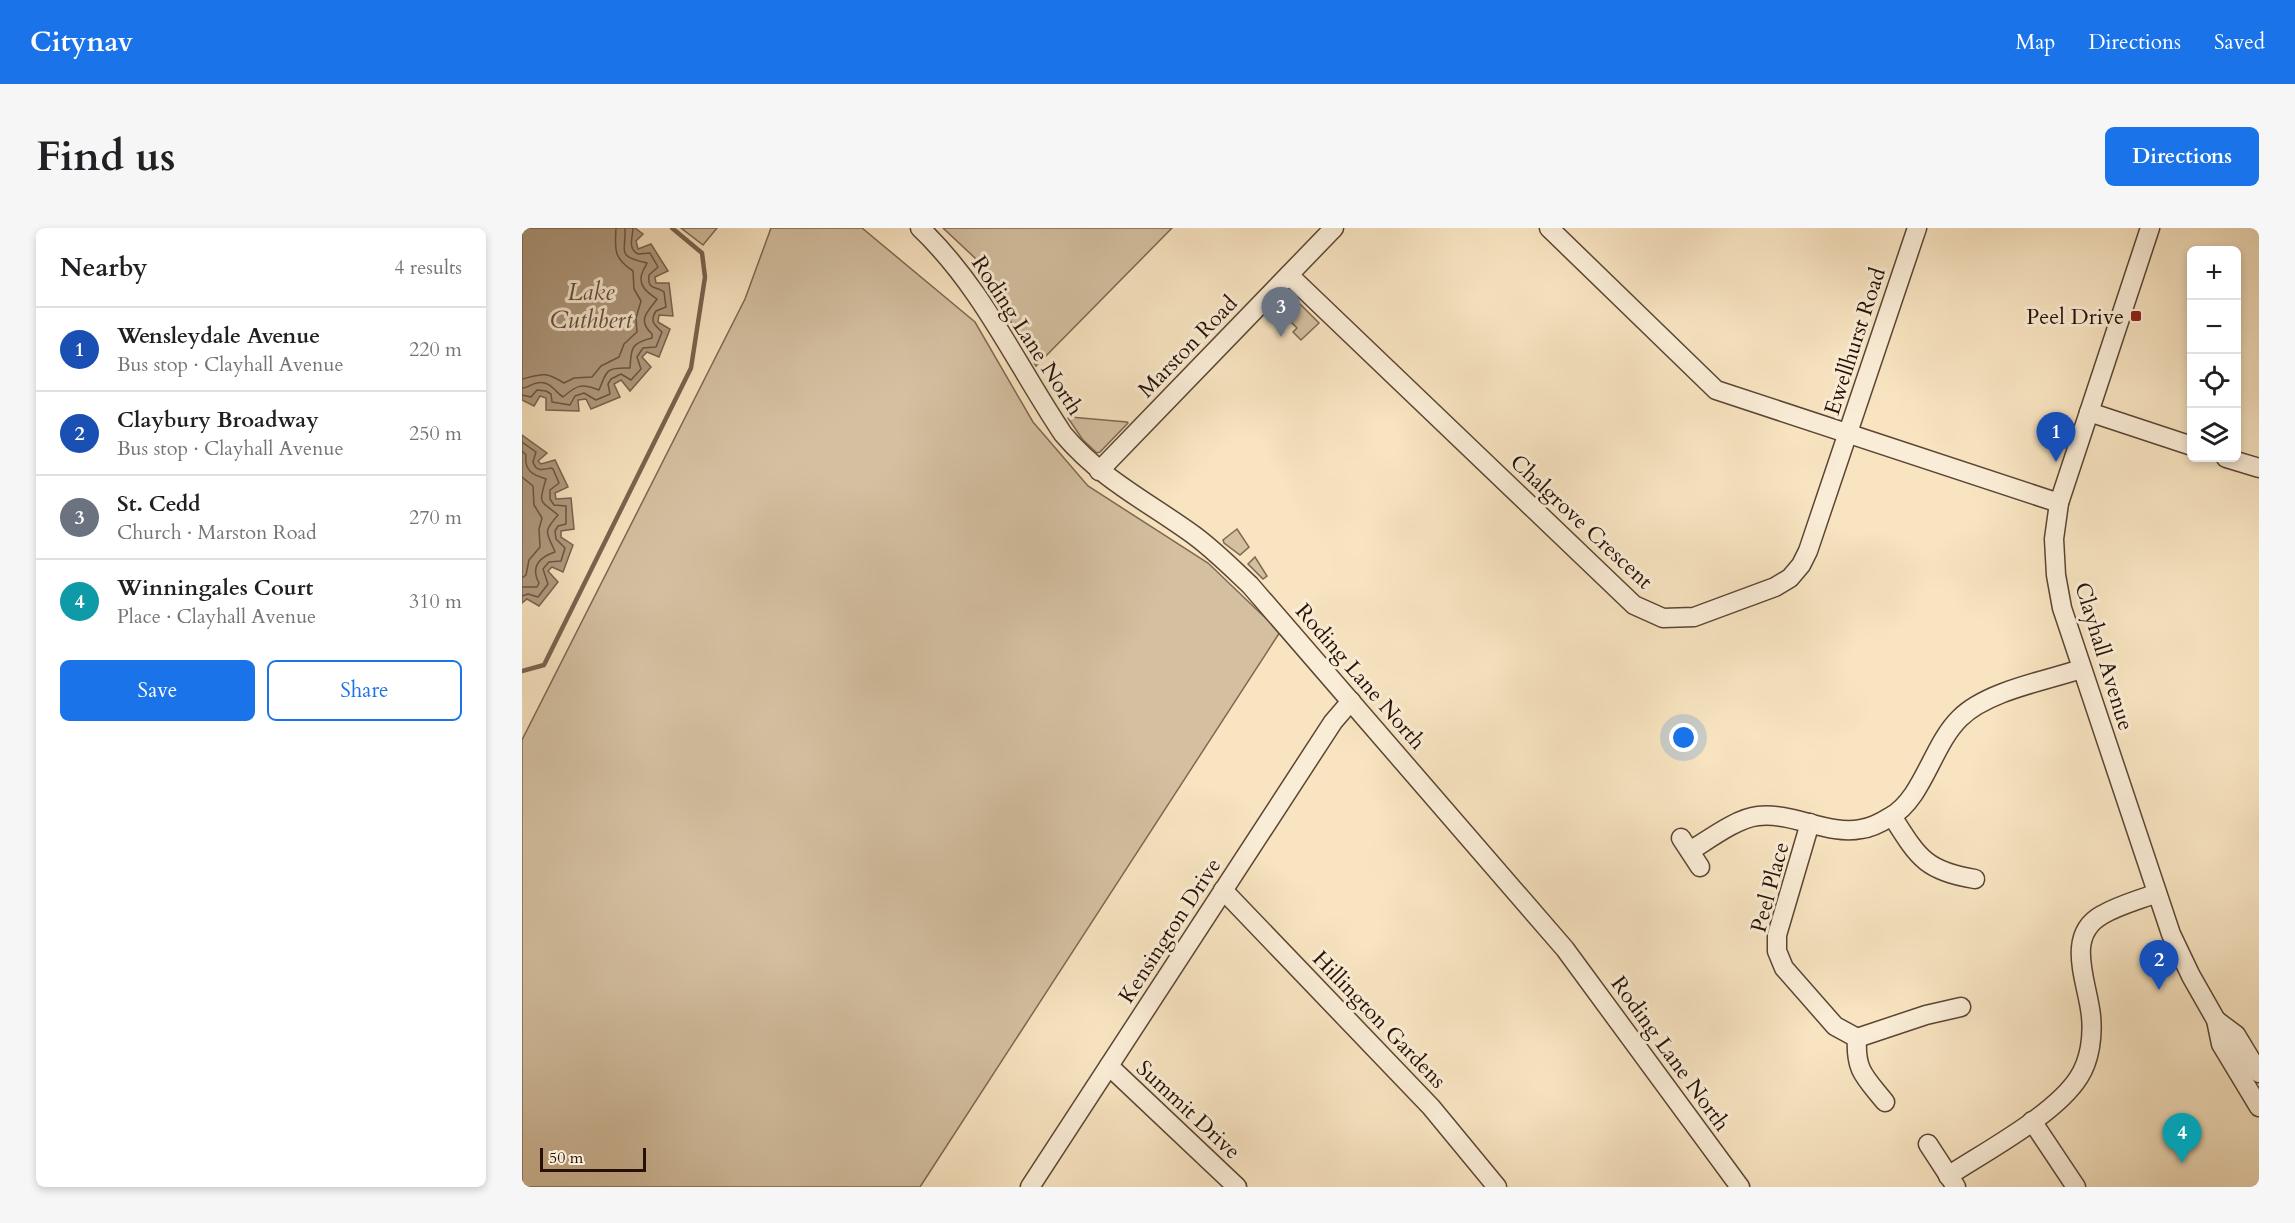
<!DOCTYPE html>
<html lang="en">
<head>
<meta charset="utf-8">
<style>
  body { margin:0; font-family:Cardo,serif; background:#f6f6f6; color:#202124 }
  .controls { position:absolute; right:18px; top:18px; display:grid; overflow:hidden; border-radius:9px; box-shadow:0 3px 9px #0003 }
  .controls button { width:54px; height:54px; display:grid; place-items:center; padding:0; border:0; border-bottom:2px solid #e0e0e0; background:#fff; color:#202124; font:30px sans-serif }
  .scale { position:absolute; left:18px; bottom:15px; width:106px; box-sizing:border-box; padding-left:6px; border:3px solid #271004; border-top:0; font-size:16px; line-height:21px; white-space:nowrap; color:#271004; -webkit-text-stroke:4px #faedd7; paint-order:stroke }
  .you { position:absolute; left:1162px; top:510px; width:21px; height:21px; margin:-15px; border:4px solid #fff; border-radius:50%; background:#1a73e8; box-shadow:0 0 0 9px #1a73e833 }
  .badge { display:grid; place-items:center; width:39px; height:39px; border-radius:50%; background:#1a73e8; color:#fff; font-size:20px; font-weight:700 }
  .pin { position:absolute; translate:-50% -50px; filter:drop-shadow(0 2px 3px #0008) }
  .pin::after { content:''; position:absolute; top:32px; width:21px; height:18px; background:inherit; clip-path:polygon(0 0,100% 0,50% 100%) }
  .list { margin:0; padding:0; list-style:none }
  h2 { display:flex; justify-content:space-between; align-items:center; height:78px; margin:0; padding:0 24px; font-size:26px }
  h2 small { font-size:20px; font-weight:400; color:#757577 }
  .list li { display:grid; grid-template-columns:39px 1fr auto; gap:18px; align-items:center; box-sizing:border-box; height:84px; padding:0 24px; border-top:2px solid #e0e0e0 }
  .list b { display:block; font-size:22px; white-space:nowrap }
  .list p { margin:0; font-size:20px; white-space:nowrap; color:#757577 }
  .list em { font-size:20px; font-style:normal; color:#757577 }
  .actions { display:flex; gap:12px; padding:18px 24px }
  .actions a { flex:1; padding:14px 0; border:2px solid #1a73e8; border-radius:9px; text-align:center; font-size:21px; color:#1a73e8 }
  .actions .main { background:#1a73e8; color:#fff }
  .icon { flex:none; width:33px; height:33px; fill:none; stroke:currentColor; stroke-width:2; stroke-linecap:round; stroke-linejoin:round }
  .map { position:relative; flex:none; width:1737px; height:959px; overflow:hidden; border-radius:9px }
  header { display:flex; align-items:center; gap:36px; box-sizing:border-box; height:84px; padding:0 30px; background:#1a73e8; color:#fff }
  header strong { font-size:28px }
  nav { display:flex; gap:33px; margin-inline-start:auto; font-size:21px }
  .intro { display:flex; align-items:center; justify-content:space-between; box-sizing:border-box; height:144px; padding:0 36px }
  h1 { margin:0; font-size:42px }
  .button { padding:15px 27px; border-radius:9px; background:#1a73e8; color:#fff; font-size:21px; font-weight:700 }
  main { display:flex; gap:36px; padding:0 36px }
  aside { flex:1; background:#fff; border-radius:9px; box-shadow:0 3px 9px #0003 }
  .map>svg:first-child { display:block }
  .green { fill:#d4c0a1; stroke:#7e6852; stroke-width:1.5 }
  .water { fill:#b19c81; stroke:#7a644f; stroke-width:1.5 }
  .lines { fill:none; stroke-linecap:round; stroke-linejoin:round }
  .shore { stroke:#6c5642; stroke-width:1.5 }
  .stream { stroke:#7a644f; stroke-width:4.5 }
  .minor-casing { stroke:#5b4533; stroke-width:21 }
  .minor { stroke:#faedd7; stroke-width:18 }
  .poi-dot { fill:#8f2418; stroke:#faedd7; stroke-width:2 }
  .labels { text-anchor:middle; stroke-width:6; stroke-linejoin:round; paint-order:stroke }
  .poi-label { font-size:22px; fill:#271004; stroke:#faedd7; text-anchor:end }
  .street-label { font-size:22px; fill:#271004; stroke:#faedd7 }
  .water-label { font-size:24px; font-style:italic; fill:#654f3c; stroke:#faedd7 }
</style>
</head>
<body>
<header>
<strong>Citynav</strong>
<nav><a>Map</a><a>Directions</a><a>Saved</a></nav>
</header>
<div class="intro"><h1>Find us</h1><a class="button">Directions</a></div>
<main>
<aside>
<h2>Nearby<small>4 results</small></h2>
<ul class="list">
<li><span class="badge" style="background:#1a4fb4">1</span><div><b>Wensleydale Avenue</b><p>Bus stop · Clayhall Avenue</p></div><em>220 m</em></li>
<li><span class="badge" style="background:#1a4fb4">2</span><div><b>Claybury Broadway</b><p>Bus stop · Clayhall Avenue</p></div><em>250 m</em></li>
<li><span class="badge" style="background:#6b7280">3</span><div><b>St. Cedd</b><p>Church · Marston Road</p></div><em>270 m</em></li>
<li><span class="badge" style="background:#0f9aa8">4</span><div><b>Winningales Court</b><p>Place · Clayhall Avenue</p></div><em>310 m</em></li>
</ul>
<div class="actions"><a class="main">Save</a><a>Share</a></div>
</aside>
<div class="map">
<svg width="1737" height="959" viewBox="0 0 1737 959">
  <rect width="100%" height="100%" fill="#f8e4c1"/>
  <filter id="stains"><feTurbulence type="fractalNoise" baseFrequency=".00333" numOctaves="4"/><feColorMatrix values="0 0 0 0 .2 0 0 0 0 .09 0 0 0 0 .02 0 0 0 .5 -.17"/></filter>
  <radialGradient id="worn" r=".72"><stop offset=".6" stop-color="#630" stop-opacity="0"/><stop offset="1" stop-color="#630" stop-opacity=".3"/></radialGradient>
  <!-- green -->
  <g class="green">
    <polygon points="159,0 195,0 181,17"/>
    <polygon points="249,0 340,0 453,94 511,194 566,258 686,335 758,404 398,959 0,959 0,512 223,71"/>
    <polygon points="421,0 650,0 514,138 453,30"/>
    <polygon points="772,70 797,95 779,112 771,104 775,100 766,91 762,95 753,86 748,90 744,87 759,71"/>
    <polygon points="548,189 605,194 606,195 578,224 575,225 561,212 546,190"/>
    <polygon points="715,301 727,319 718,327 702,315 701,312"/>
    <polygon points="733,329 745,348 741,351 726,336"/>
  </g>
  <!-- water -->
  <g class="water">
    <polygon points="0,0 113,0 121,6 114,13 116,21 129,16 146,43 133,49 134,55 147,55 151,88 137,87 136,94 148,101 137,129 125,124 120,129 129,139 108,163 99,152 92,156 98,169 69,181 64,171 56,172 57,183 24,182 24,170 18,168 12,178 0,172"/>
    <polygon points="0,207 25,225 16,233 19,236 33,232 46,259 33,265 34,271 49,270 52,301 39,303 39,309 51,317 41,344 30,339 26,343 36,354 17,378 5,371 0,375"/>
  </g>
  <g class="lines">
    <!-- shore -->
    <g class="shore">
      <path d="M0,151C20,146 23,143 42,155L52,150L70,149L79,138L97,129L102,116L115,104L114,90L119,73L112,61L111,43C91,30 93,21 94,0"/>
      <path d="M0,160C7,160 8,156 15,155C28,152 33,164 41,169C55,157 59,155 77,162C85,143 83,139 108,140C109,120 109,115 130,110V106C114,91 127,83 135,71C126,65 114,57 121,43C122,40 124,38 125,35C94,28 104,25 103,0"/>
      <path d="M0,167L9,169L15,162L24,163L29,166L30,174L48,177L53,168L62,165L74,172L88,166L86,156L89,151L99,146L109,152L119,141L115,129L121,120L134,119L140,104C133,97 127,94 134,83L144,79L142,64C135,57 125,64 127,47L136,39L128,25L116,26C105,20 111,9 111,0"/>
      <path d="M0,214L14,224L11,234C14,244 21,242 29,240L31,241L37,255L28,262V271L32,277L44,278V296L36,298L33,303L34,311L43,320L39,333L27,334L21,341L26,356L16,369L6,366L0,368"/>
      <path d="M0,223L4,227C2,243 11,247 24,251C16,277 18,272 36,287C19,306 26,305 33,324C18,329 8,338 17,355L15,359H0"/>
      <polyline points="0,249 11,258 12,277 20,290 17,301 18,319 7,332 4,347 0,350"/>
    </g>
    <!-- stream -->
    <polyline class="stream" points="0,443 22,437 169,140 183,49 180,25 150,0"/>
    <!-- minor casing -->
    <g class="minor-casing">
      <g id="minor">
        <path d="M398,0C460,59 494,136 541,206C580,252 625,273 673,308C693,323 710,340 728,357L1043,721L1218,959"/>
        <polyline points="1027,0 1194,162 1537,275"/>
        <polyline points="1628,0 1537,275 1532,311 1534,347 1540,380 1649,706 1669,748 1694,792 1699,816 1737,879"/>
        <polyline points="767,47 1112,377 1141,390 1172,389 1253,359 1268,350 1279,337 1286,323 1395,0"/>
        <polyline points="1567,184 1670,218"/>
        <polyline points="1704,230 1737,240"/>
        <polyline points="577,243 812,0"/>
        <path d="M1370,588C1396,629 1403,643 1453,651"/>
        <path d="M1288,595L1255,707V723L1262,740L1313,798L1335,810C1333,843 1343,849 1363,874"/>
        <polyline points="1159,610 1178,639"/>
        <path d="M1168,623C1186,612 1215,590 1236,588C1271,584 1307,608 1339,601C1348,600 1360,594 1368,589C1401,571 1410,517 1438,490C1465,463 1523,453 1559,441"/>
        <polyline points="701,662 909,879 975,959"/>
        <polyline points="1694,792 1714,807 1737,845"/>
        <polyline points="1335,810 1404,787 1439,779"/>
        <polyline points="587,838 715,959"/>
        <polyline points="1510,893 1554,959"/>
        <polyline points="1406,916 1434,959"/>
        <path d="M1426,948C1464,923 1534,886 1557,849C1568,832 1571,808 1569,788C1566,755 1542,708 1580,687C1597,677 1617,672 1635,665"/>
        <polyline points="508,959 811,494 829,473"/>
      </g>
    </g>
    <!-- minor -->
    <use href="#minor" class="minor"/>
  </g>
  <!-- markers -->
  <rect class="poi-dot" x="1608" y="82" width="12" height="12" rx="3"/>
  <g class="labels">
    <!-- poi labels -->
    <g class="poi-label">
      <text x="1602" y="96">Peel Drive</text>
    </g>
    <!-- street labels -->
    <g class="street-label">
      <text transform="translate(506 107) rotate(57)" y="8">Roding Lane North</text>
      <text transform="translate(1332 113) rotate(-72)" y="8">Ewellhurst Road</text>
      <text transform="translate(665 118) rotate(-46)" y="8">Marston Road</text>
      <text transform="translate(1060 293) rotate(43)" y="8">Chalgrove Crescent</text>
      <text transform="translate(1583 428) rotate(73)" y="8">Clayhall Avenue</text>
      <text transform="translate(839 448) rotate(49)" y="8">Roding Lane North</text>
      <text transform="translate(1247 659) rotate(-75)" y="8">Peel Place</text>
      <text transform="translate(647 702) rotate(-57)" y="8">Kensington Drive</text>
      <text transform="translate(858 791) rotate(46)" y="8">Hillington Gardens</text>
      <text transform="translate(1149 825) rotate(54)" y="8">Roding Lane North</text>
      <text transform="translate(667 881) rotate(43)" y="8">Summit Drive</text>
    </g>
    <!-- water labels -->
    <g class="water-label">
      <text x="69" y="72">Lake<tspan x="69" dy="28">Cuthbert</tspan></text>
    </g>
  </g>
  <rect width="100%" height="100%" filter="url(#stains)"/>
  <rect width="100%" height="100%" fill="url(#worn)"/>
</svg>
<div class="controls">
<button>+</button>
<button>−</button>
<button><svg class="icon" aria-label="locate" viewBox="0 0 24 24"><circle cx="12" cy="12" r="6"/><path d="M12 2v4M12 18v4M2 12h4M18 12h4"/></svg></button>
<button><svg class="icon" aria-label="layers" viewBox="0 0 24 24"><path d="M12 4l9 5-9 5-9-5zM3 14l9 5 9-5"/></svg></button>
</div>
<div class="scale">50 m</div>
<div class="you"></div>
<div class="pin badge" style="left:1534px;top:234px;background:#1a4fb4">1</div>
<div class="pin badge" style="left:1637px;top:762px;background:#1a4fb4">2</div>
<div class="pin badge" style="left:759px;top:109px;background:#6b7280">3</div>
<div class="pin badge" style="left:1660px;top:935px;background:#0f9aa8">4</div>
</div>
</main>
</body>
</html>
